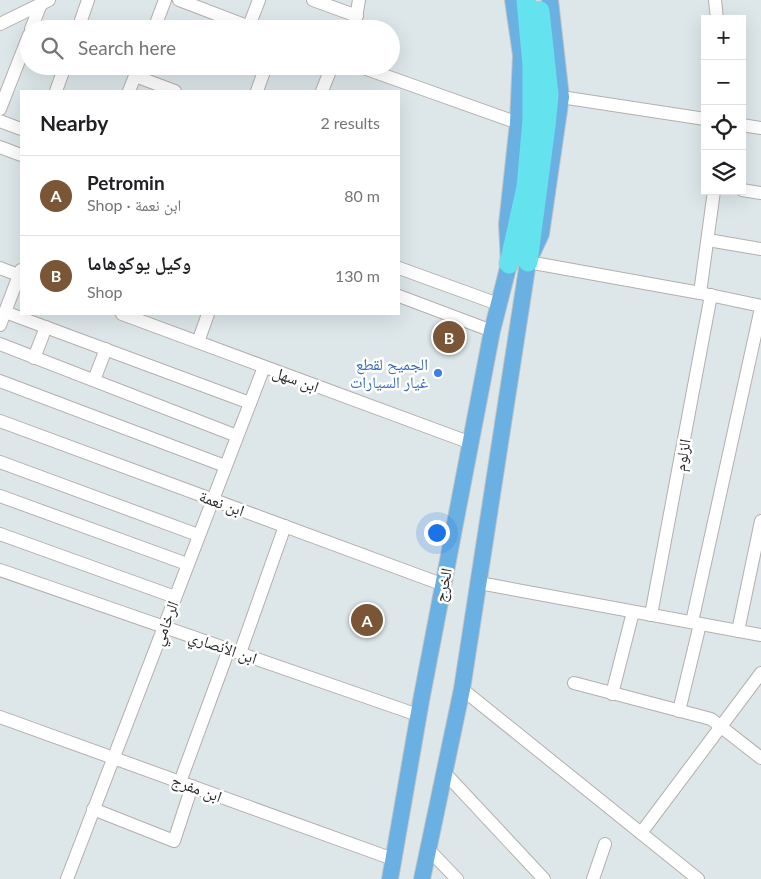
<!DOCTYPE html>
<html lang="en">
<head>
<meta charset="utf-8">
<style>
  body { margin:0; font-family:Lato,"Noto Naskh Arabic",sans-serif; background:#f6f6f6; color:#202124 }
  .controls { position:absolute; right:15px; top:15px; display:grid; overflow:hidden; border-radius:0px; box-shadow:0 5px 20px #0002 }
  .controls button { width:45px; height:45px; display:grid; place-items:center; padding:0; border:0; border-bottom:1px solid #e0e0e0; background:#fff; color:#202124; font:25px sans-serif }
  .you { position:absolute; left:436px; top:532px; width:18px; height:18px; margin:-12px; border:4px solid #fff; border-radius:50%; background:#1a73e8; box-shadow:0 0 0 8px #1a73e833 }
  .badge { display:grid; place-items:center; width:32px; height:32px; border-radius:50%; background:#7a5536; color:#fff; font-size:16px; font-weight:700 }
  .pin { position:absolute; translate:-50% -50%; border:2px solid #fff; box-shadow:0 1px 5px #0006 }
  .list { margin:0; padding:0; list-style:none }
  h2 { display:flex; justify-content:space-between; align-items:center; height:65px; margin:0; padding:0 20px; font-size:21px }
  h2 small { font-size:16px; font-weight:400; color:#757577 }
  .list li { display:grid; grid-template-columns:32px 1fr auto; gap:15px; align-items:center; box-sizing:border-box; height:80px; padding:0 20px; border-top:1px solid #e0e0e0 }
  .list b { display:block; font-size:19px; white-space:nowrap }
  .list p { margin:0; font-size:16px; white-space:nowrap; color:#757577 }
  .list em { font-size:16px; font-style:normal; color:#757577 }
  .icon { flex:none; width:28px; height:28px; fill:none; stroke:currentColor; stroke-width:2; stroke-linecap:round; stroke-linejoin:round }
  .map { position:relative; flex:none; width:761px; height:879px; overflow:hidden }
  .search { position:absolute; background:#fff; box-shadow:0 5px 20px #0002; left:20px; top:20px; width:380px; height:55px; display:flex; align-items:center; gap:12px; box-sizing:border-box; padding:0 18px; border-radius:28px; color:#757577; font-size:19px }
  .panel { position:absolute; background:#fff; box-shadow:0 5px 20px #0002; left:20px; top:90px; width:380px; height:225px; border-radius:0px }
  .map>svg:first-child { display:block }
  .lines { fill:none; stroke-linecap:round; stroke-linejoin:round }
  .minor-casing { stroke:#b5afaa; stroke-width:14 }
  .major-casing { stroke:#c3c3c3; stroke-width:18 }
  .highway-casing { stroke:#c3c3c3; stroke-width:21 }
  .minor { stroke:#fff; stroke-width:12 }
  .major { stroke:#6ab0e3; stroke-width:16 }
  .highway { stroke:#64e3ee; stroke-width:19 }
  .shop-dot { fill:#3f7fe0; stroke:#fff; stroke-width:2 }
  .labels { text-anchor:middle; stroke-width:5; stroke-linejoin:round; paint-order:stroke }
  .shop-label { font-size:16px; fill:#366cbe; stroke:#fff; text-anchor:end }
  .street-label { font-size:16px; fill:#2a2a2a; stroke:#fff }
</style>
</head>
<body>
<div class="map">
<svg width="761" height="879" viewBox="0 0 761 879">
  <rect width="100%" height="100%" fill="#dde7ea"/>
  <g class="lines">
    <!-- minor casing -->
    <g class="minor-casing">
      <g id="minor">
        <polyline points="179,0 255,29"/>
        <polyline points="313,0 357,16"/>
        <polyline points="715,0 717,19"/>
        <polyline points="0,24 49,0"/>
        <polyline points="249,26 259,0"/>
        <polyline points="31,29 41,4"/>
        <polyline points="78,29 88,0"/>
        <polyline points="154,29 165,0"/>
        <polyline points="354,29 359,0"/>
        <polyline points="358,66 518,123"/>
        <polyline points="135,76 175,91"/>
        <polyline points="56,91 65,66"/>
        <polyline points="129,91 139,66"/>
        <polyline points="257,91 266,66"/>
        <polyline points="322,91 332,66"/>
        <polyline points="561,97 705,119"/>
        <polyline points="0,109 29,35"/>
        <polyline points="0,121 21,129"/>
        <polyline points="742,125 761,128"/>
        <polyline points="0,147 21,155"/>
        <polyline points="742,190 761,193"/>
        <polyline points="708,240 761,249"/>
        <polyline points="528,262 700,293 761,306"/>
        <polyline points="0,268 21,276"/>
        <polyline points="399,268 498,304"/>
        <polyline points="700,293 714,191"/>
        <polyline points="399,296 492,331"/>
        <polyline points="5,312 250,403"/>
        <polyline points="122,314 471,443"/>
        <polyline points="0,325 21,270"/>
        <polyline points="198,342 208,314"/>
        <polyline points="0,344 237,436"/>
        <polyline points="34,358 46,327"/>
        <polyline points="94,380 106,349"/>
        <polyline points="0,381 225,466"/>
        <polyline points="0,421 444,585"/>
        <polyline points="0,462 198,535"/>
        <polyline points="0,496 187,564"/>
        <polyline points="0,534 175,597"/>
        <polyline points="0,570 418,715"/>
        <polyline points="479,583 761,635"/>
        <polyline points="651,615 711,295"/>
        <polyline points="692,622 761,308"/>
        <polyline points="738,631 761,521"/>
        <polyline points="240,653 285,526"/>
        <polyline points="574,683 711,719 761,758"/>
        <polyline points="462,689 698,879"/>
        <polyline points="612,694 633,612"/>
        <polyline points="679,711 700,624"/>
        <polyline points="0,717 393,859"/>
        <polyline points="444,772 544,879"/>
        <polyline points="180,782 229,649"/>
        <polyline points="93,809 174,841 192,786"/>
        <polyline points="641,833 761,673"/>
        <polyline points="428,849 457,879"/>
        <polyline points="67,879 264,367"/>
        <polyline points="593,879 605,844"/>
      </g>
    </g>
    <!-- major casing -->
    <g class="major-casing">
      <g id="major">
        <polyline points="390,879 421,701 492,331 509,264 507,224 518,123 521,55 513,0"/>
        <polyline points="422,879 462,689 528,262 541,234 561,97 550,0"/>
      </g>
    </g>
    <!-- highway casing -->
    <g class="highway-casing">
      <g id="highway">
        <polyline points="528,262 546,126 549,95 540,11"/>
        <polyline points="509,264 526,187 532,120 532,65 526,0"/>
      </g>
    </g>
    <!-- minor -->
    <use href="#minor" class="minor"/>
    <!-- major -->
    <use href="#major" class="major"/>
    <!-- highway -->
    <use href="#highway" class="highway"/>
  </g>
  <!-- markers -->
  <circle class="shop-dot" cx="438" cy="373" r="5"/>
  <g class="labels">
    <!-- shop labels -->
    <g class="shop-label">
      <text x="428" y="370">الجميح لقطع<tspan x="428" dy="18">غيار السيارات</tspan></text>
    </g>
    <!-- street labels -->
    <g class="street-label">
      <text transform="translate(296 379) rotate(20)" y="6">ابن سهل</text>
      <text transform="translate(682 455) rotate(-80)" y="6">الزلوم</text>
      <text transform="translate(222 503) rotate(20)" y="6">ابن نعمة</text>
      <text transform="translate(443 585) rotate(-79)" y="6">الخرج</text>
      <text transform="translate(165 623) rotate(-69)" y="6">الرخامي</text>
      <text transform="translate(223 647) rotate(19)" y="6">ابن الأنصاري</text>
      <text transform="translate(197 788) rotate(20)" y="6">ابن مفرج</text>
    </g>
  </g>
</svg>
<div class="controls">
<button>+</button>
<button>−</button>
<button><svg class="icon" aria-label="locate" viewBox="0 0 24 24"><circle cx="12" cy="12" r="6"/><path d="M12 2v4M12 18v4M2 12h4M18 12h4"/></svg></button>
<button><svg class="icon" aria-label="layers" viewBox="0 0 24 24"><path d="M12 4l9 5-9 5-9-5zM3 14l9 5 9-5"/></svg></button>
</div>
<div class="you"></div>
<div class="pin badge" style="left:367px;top:620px">A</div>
<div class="pin badge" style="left:449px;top:337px">B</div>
<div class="search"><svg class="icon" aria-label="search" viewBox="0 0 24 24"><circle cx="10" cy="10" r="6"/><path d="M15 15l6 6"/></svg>Search here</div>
<section class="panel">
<h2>Nearby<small>2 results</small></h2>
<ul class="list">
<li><span class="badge">A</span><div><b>Petromin</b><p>Shop · ابن نعمة</p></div><em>80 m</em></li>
<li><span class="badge">B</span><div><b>وكيل يوكوهاما</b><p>Shop</p></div><em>130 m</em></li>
</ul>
</section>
</div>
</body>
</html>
